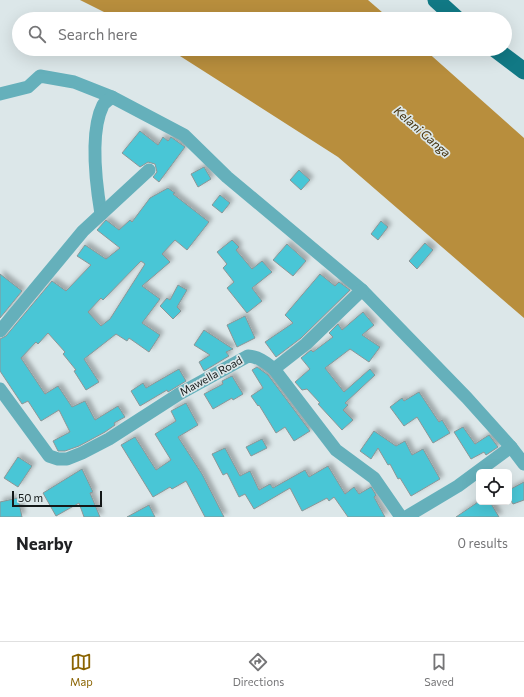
<!DOCTYPE html>
<html lang="en">
<head>
<meta charset="utf-8">
<style>
  body { margin:0; font-family:Commissioner,sans-serif; background:#f2f2f2; color:#202124 }
  .controls { position:absolute; right:12px; bottom:12px; display:grid; overflow:hidden; border-radius:6px; box-shadow:0 4px 16px #0002 }
  .controls button { width:36px; height:36px; display:grid; place-items:center; padding:0; border:0; border-bottom:1px solid #e0e0e0; background:#fff; color:#202124; font:20px sans-serif }
  .scale { position:absolute; left:12px; bottom:10px; width:90px; box-sizing:border-box; padding-left:4px; border:2px solid #141818; border-top:0; font-size:11px; line-height:14px; white-space:nowrap; color:#141818; -webkit-text-stroke:3px #dce7e9; paint-order:stroke }
  .list { margin:0; padding:0; list-style:none }
  h2 { display:flex; justify-content:space-between; align-items:center; height:52px; margin:0; padding:0 16px; font-size:17px }
  h2 small { font-size:13px; font-weight:400; color:#757577 }
  .icon { flex:none; width:22px; height:22px; fill:none; stroke:currentColor; stroke-width:2; stroke-linecap:round; stroke-linejoin:round }
  .map { position:relative; flex:none; width:524px; height:517px; overflow:hidden }
  .search { position:absolute; background:#fff; box-shadow:0 4px 16px #0002; left:12px; right:12px; top:12px; height:44px; display:flex; align-items:center; gap:10px; box-sizing:border-box; padding:0 14px; border-radius:22px; color:#757577; font-size:15px }
  .sheet { height:124px; background:#fff }
  nav { display:flex; justify-content:space-around; align-items:center; box-sizing:border-box; height:56px; border-top:1px solid #e0e0e0; background:#fff; font-size:11px; color:#757577 }
  nav a { display:grid; justify-items:center; gap:2px }
  nav .on { color:#8a6301 }
  .map>svg:first-child { display:block }
  .water { fill:#b88e3d }
  .building { fill:#49c6d6; stroke:#8b9697; fill-rule:evenodd; filter:url(#shadow) }
  .lines { fill:none; stroke-linecap:round; stroke-linejoin:round }
  .minor { stroke:#65b0bb; stroke-width:13 }
  .major { stroke:#117985; stroke-width:17 }
  .labels { text-anchor:middle; stroke-width:3.5; stroke-linejoin:round; paint-order:stroke }
  .street-label { font-size:11px; fill:#141818; stroke:#dce7e9 }
  .water-label { font-size:12px; font-style:italic; fill:#43310d; stroke:#dce7e9 }
</style>
</head>
<body>
<div class="map">
<svg width="524" height="517" viewBox="0 0 524 517">
  <defs>
    <filter id="shadow"><feDropShadow dx="3.5" dy="-3.5" stdDeviation="2" flood-color="#0004"/></filter>
  </defs>
  <rect width="100%" height="100%" fill="#dce7e9"/>
  <!-- water -->
  <g class="water">
    <polygon points="80,0 368,0 390,19 118,19"/>
    <polygon points="169,49 424,49 524,138 524,318 338,157"/>
  </g>
  <!-- building -->
  <g class="building">
    <polygon points="140,131 158,145 163,137 168,141 171,137 185,147 159,182 153,177 157,172 155,164 148,162 140,167 122,153"/>
    <polygon points="204,167 211,179 198,187 191,174"/>
    <polygon points="299,170 310,180 301,190 290,180"/>
    <path d="M168,188L175,193L173,194L209,222L187,250L175,240L162,254L170,262L142,286L160,299L142,323L160,335L149,352L129,338L127,341L116,334L84,359L99,382L86,390L74,371L76,370L63,354L65,352L48,333L38,344L36,342L21,358L45,394L58,386L72,407L85,401L95,420L118,406L125,417L114,423L115,425L105,432L79,446L65,451H58L53,441L70,432L59,410L41,421L28,401L22,404L0,371V339L6,336L52,281L66,291L91,265L77,256L85,245L106,259L120,248L97,230L106,220L119,230L130,220L132,222L150,198ZM141,261L145,264L110,319L101,326L88,312L101,298L103,300Z"/>
    <polygon points="220,195 230,203 222,213 212,205"/>
    <polygon points="381,221 388,227 378,240 371,234"/>
    <polygon points="232,240 239,247 236,250 252,269 262,261 272,272 252,288 262,301 247,313 227,288 234,282 223,268 227,264 217,252"/>
    <polygon points="425,243 433,250 417,269 409,261"/>
    <polygon points="287,244 306,261 293,276 273,260"/>
    <polygon points="0,274 22,291 0,318"/>
    <polygon points="320,274 335,286 339,282 350,290 301,338 276,357 265,342 293,323 285,315"/>
    <polygon points="178,285 187,290 177,307 181,311 173,319 160,306 167,298 170,300"/>
    <polygon points="363,312 374,325 362,335 380,347 369,362 350,349 325,368 344,392 370,369 375,375 345,403 348,405 343,410 353,420 342,430 318,404 320,403 307,389 302,390 295,382 310,369 301,358 311,350 313,352 333,337 329,333 338,324 342,330"/>
    <polygon points="245,316 255,338 237,347 227,325"/>
    <polygon points="204,330 233,349 226,352 229,356 204,371 199,362 210,355 194,345"/>
    <polygon points="257,367 268,375 310,431 294,441 285,427 276,433 259,405 258,406 251,396 263,388 252,370"/>
    <polygon points="179,369 186,381 168,392 167,390 140,406 131,391 143,383 146,388"/>
    <polygon points="232,376 243,394 233,400 232,398 213,409 204,394 223,384 222,381"/>
    <polygon points="419,392 439,422 442,420 450,433 433,443 417,417 404,426 390,407 402,398 404,401"/>
    <polygon points="186,403 198,425 178,437 202,474 224,517 205,517 186,481 172,489 170,487 153,497 121,445 135,437 156,470 171,460 155,434 176,421 171,411"/>
    <polygon points="463,427 475,444 489,435 498,447 486,455 484,452 471,459 454,432"/>
    <polygon points="374,431 396,446 405,441 412,455 423,449 440,479 411,496 400,478 398,479 390,464 388,465 378,448 371,459 360,451"/>
    <polygon points="262,439 267,448 251,456 246,447"/>
    <polygon points="225,448 240,476 250,471 259,490 270,484 273,488 305,470 309,477 328,466 345,494 354,487 359,494 371,487 376,495 374,497 385,517 348,517 334,497 329,501 327,498 302,511 290,488 254,509 245,494 239,497 227,473 223,475 212,454"/>
    <polygon points="18,457 32,466 18,487 4,478"/>
    <polygon points="82,469 93,492 90,493 100,517 84,517 79,503 56,516 43,493"/>
    <polygon points="524,482 524,500 513,504 509,497 509,490"/>
    <polygon points="18,498 22,517 0,517 0,502"/>
    <polygon points="478,502 490,502 499,517 456,517"/>
    <polygon points="149,505 155,517 127,517"/>
  </g>
  <g class="lines">
    <!-- minor -->
    <g class="minor">
      <polyline points="0,94 28,87 40,76 74,82 112,97 184,135 227,177 362,290 467,398 511,447 524,464"/>
      <path d="M101,214C96,184 89,133 103,105C105,102 110,99 112,97"/>
      <polyline points="0,331 83,231 149,170"/>
      <polyline points="274,369 306,344 362,290"/>
      <path d="M0,389L49,456L58,459H67L82,453L109,439L179,394L248,356C259,357 265,362 274,369L336,450L374,478L401,517"/>
      <polyline points="406,517 458,486 511,447"/>
    </g>
    <!-- major -->
    <g class="major">
      <polyline points="436,0 457,19"/>
      <polyline points="495,49 524,71"/>
    </g>
  </g>
  <g class="labels">
    <!-- street labels -->
    <g class="street-label">
      <text transform="translate(211 376) rotate(-29)" y="4">Mawella Road</text>
    </g>
    <!-- water labels -->
    <g class="water-label">
      <text transform="translate(422 132) rotate(41)" y="4">Kelani Ganga</text>
    </g>
  </g>
</svg>
<div class="controls">
<button><svg class="icon" aria-label="locate" viewBox="0 0 24 24"><circle cx="12" cy="12" r="6"/><path d="M12 2v4M12 18v4M2 12h4M18 12h4"/></svg></button>
</div>
<div class="scale">50 m</div>
<div class="search"><svg class="icon" aria-label="search" viewBox="0 0 24 24"><circle cx="10" cy="10" r="6"/><path d="M15 15l6 6"/></svg>Search here</div>
</div>
<section class="sheet">
<h2>Nearby<small>0 results</small></h2>
<ul class="list">
</ul>
</section>
<nav>
<a class="on"><svg class="icon" aria-label="map" viewBox="0 0 24 24"><path d="M3 6l6-2 6 2 6-2v14l-6 2-6-2-6 2zM9 4v14M15 6v14"/></svg>Map</a>
<a><svg class="icon" aria-label="directions" viewBox="0 0 24 24"><path d="M12 3l9 9-9 9-9-9zM9 14v-3h6M13 9l2 2-2 2"/></svg>Directions</a>
<a><svg class="icon" aria-label="saved" viewBox="0 0 24 24"><path d="M7 4h10v16l-5-4-5 4z"/></svg>Saved</a>
</nav>
</body>
</html>
